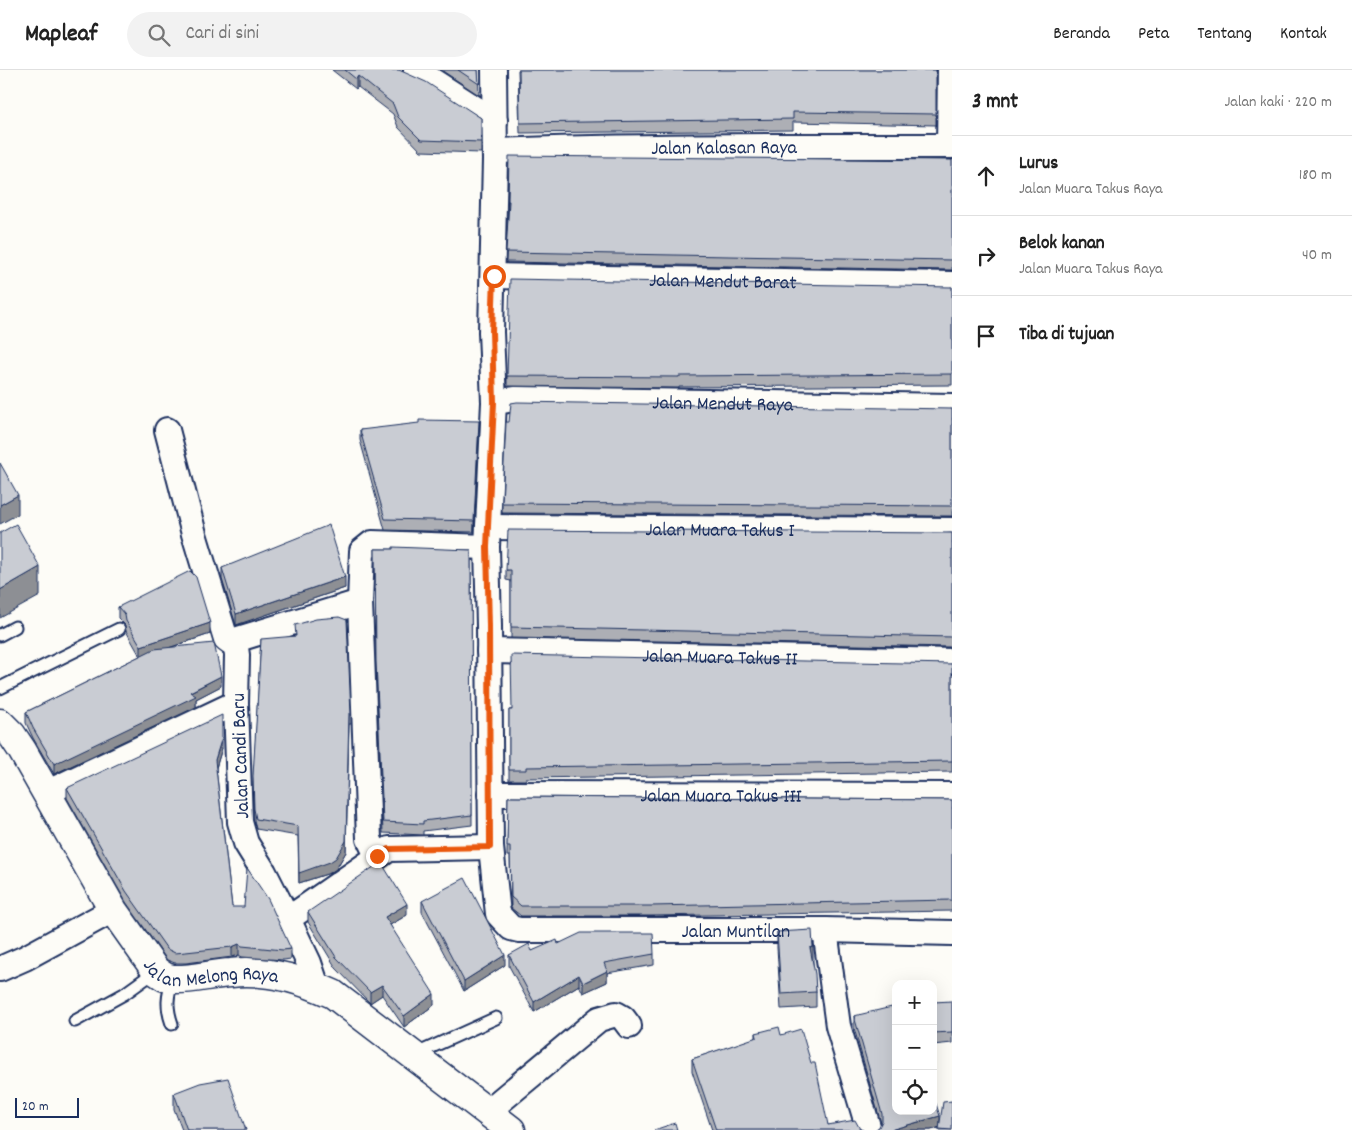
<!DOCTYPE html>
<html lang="id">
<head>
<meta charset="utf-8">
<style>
  body { margin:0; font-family:Dekko,sans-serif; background:#f2f2f2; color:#222 }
  .controls { position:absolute; right:15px; bottom:15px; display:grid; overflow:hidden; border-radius:10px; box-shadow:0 5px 20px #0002 }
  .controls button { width:45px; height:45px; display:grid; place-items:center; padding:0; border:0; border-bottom:1px solid #e0e0e0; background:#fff; color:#222; font:25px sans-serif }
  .scale { position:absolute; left:15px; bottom:12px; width:64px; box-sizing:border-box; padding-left:5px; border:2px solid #1b2f5e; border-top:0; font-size:14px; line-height:18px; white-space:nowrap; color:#1b2f5e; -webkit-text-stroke:4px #fdfcf7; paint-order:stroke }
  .stop { position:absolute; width:15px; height:15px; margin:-11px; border:4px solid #ea580c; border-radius:50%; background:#fff }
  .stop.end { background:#ea580c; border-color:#fff; box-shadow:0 1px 5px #0008 }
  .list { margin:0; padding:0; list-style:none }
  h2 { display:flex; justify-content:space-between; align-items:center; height:65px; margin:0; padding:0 20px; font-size:21px }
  h2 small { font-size:16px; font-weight:400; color:#767676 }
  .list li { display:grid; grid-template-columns:32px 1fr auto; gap:15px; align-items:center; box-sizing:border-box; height:80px; padding:0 20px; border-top:1px solid #e0e0e0 }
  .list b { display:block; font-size:19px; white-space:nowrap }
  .list p { margin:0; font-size:16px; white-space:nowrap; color:#767676 }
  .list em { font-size:16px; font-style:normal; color:#767676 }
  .icon { flex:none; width:28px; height:28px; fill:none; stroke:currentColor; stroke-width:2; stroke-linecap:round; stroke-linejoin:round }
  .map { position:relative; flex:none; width:952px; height:1060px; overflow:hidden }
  header { display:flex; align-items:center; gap:30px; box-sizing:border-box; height:70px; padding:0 25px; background:#fff; border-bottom:1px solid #e0e0e0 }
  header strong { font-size:24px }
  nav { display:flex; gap:28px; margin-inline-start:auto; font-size:18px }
  .search { width:350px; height:45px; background:#f2f2f2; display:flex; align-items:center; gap:12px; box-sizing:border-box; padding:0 18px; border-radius:28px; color:#767676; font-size:19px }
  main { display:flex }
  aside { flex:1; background:#fff }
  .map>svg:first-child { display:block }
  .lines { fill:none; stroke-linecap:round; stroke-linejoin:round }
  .service-casing { stroke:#1b2f5e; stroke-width:15 }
  .minor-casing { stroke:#1b2f5e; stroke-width:28 }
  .secondary-casing { stroke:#1b2f5e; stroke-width:31 }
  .service { stroke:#fdfcf7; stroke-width:11 }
  .minor { stroke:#fdfcf7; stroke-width:24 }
  .secondary { stroke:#fdfcf7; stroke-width:28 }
  .wall { fill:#adafb5; stroke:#1b2f5e }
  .shaded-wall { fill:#8d8f94; stroke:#1b2f5e }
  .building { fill:#c9ccd3; stroke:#1b2f5e }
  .route { stroke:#ea580c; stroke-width:6 }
  .labels { text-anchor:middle; stroke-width:4; stroke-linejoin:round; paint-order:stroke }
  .street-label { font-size:20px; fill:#1b2f5e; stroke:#fdfcf7 }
</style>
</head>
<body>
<header>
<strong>Mapleaf</strong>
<div class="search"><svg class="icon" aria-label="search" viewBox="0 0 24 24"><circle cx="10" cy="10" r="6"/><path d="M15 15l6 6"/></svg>Cari di sini</div>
<nav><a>Beranda</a><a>Peta</a><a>Tentang</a><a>Kontak</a></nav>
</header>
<main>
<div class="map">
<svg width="952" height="1060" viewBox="0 0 952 1060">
  <rect width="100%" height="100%" fill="#fdfcf7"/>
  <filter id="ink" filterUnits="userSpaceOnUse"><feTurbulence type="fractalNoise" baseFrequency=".02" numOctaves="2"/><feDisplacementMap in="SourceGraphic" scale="10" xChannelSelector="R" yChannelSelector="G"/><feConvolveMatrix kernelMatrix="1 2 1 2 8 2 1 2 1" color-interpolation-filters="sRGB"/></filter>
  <g filter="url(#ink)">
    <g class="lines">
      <!-- service casing -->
      <g class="service-casing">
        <g id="service">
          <polyline points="0,565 15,557"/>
          <polyline points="0,618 119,559"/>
          <polyline points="75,951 124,924 156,901"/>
          <path d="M172,954C166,937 167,926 173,909"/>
          <polyline points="414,985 496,948"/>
        </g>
      </g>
      <!-- minor casing -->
      <g class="minor-casing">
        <g id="minor">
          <polyline points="416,0 495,51"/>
          <path id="s1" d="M494,0L495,90L491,262L494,332L487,477L489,556L491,777L498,844L511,858L519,860H825L952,863"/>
          <polyline points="949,76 950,0"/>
          <path id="s2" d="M495,81C647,75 800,76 952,76"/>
          <path id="s3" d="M494,206L952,214"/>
          <path id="s4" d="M494,332L516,329L952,336"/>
          <polyline points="167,360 194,464 226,569 230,572 235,570"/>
          <path id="s5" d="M488,457L952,460"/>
          <path id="s6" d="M489,581L952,591"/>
          <polyline points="46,723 236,633"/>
          <path id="s7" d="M490,724L952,725"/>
          <polyline points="377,786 369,769 360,532 362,481 372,473 487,477"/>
          <polyline points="288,849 389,779 491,777"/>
          <polyline points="825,860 838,956 869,1060"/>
          <polyline points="0,899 25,888 113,840"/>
          <polyline points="317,917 309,893 288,849 264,802 246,773 240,752 236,633 237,585 235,570 360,532"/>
          <polyline points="487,1042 599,949 616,944 623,948 629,956"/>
        </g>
      </g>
      <!-- secondary casing -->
      <g class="secondary-casing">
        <g id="secondary">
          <path id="s8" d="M0,653L12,665L22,680L113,840L156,901L165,907L173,909C192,910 211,904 231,903C266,899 301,909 333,924L511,1060"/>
        </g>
      </g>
      <!-- service -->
      <use href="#service" class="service"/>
      <!-- minor -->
      <use href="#minor" class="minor"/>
      <!-- secondary -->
      <use href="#secondary" class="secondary"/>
    </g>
    <!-- wall -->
    <g class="wall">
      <polygon points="332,0 399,0 481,48 481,83 421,81 398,57 393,44 358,17 356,19"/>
      <polygon points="441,0 478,0 479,25"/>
      <polygon points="518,0 936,0 936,55 793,52 793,60 520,63"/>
      <polygon points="952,90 952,200 506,192 508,141 508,131"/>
      <polygon points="952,217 952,315 679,317 679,318 507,316 507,306"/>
      <polygon points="952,339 952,446 502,443 502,433"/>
      <polygon points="360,360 479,362 474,462 385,460 360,370"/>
      <polygon points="952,463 952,577 511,568 511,511 506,510 506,500"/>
      <polygon points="375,479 471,480 472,755 423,761 423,765 383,763 376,601"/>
      <polygon points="222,498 345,518 236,555 222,509"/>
      <polygon points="118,537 210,564 169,578 221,616 196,629 196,637 54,704 33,668 26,653 26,642 140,586 126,561 125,555 118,548"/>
      <polygon points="261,569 351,644 351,654 349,654 346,782 336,799 330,803 299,813 298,766 256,759 254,750 253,717"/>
      <polygon points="952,594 952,702 526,708 526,710 509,710 509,640"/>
      <polygon points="222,678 216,698 232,837 291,879 291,889 283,890 242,887 239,885 232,887 186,893 175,893 167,890 126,832 67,728 67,718"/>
      <polygon points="508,727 952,730 952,841 651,846 521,846 511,838 510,786 507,786"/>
      <polygon points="422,831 505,895 464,921 422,842"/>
      <polygon points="308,842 407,845 390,855 434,935 404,957 382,925 370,933 336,898 308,852"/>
      <polygon points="777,862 813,892 816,922 816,937 781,939 777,878"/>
      <polygon points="558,874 654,884 654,895 607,903 607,912 583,923 579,915 534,942 509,896 509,885 532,881"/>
      <polygon points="933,932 952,934 952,973 933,975"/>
      <polygon points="854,946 940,1054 952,1060 939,1060 939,1058 931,1060 875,1060 879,1057 881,1053 854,958"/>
      <polygon points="756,963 781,965 828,1055 860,1059 863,1060 712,1060 692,1001 692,989 756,968"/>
      <polygon points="174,1023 246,1060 182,1060 174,1039"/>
    </g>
    <!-- shaded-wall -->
    <g class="shaded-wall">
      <polygon points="358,6 358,17 356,19 356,9"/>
      <polygon points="479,351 479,362 474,462 474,451"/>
      <polygon points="18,425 18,444 0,454 0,435"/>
      <polygon points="40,497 40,526 0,548 0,520"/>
      <polygon points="345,507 345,518 236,555 236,544"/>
      <polygon points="210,553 210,564 141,587 141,576"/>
      <polygon points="221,606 221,616 196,629 196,637 54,704 54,694"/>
      <polygon points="349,644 346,782 336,799 330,803 299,813 299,803"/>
      <polygon points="222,667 222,678 215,701 215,690"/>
      <polygon points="407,834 407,845 385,858 385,847"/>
      <polygon points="239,874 239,885 232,887 232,877"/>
      <polygon points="813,877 813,892 810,893 810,878"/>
      <polygon points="505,885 505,895 464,921 464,911"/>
      <polygon points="607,901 607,912 583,923 583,913"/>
      <polygon points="579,905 579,915 534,942 534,932"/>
      <polygon points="382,915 382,925 370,933 370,922"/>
      <polygon points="434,924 434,935 404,957 404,946"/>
      <polygon points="940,1046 940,1057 931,1060 890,1060"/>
    </g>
    <!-- building -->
    <g class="building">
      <polygon points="345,0 399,0 426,12 481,48 481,72 421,70 398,47 393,34 358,6 356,9"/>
      <polygon points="458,0 478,0 479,14"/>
      <polygon points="519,0 936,0 936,44 793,42 793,49 520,53"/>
      <polygon points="509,86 952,90 952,190 506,182 509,131 508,131"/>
      <polygon points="510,209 952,217 952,304 679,306 679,307 507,306"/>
      <polygon points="517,332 952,339 952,436 502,433 506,352 509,352 511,333"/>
      <polygon points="419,350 479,351 474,451 385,449 360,360 419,353"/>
      <polygon points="0,393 18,425 0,435"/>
      <polygon points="16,454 40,497 0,520 0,463"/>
      <polygon points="329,455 345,507 236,544 222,498"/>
      <polygon points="508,460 952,463 952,567 511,557 511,500 506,500"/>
      <polygon points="393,477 471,480 472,745 423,751 423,754 383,752 376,591 375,479 393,479"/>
      <polygon points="190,501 196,507 210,553 141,576 126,551 125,545 118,537"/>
      <polygon points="339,547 347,550 351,644 349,644 346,771 336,788 330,792 299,803 298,756 256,749 254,739 253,706 261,569 296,566 295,555 316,549"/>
      <polygon points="214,573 221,606 190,622 196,626 54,694 33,658 26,642 154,579"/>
      <polygon points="511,585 952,594 952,691 526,697 526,700 509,700 509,640 512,640"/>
      <polygon points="222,645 222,667 215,690 232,837 244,837 247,798 268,829 291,879 283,880 242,876 239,874 232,877 186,882 175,883 167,879 126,821 67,718"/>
      <polygon points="508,727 952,730 952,830 651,836 521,836 511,827 510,776 507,776"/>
      <polygon points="381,792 407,834 385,847 434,924 404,946 382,915 370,922 336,887 308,842"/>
      <polygon points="465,808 505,885 464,911 422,831"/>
      <polygon points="812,860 813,877 810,878 815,904 816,922 781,924 777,862"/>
      <polygon points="581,863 653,863 654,884 604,893 607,901 583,913 579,905 534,932 509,885 529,874 532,881 557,870 558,874"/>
      <polygon points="952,931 952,962 933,963 933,932"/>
      <polygon points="896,936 896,1041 933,1041 933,1025 940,1046 890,1060 875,1060 879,1057 882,1051 882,1044 854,946"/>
      <polygon points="779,957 781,965 801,959 811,993 815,993 828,1055 855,1050 860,1059 863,1060 716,1060 692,989 757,967 756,963"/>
      <polygon points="228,1008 246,1060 187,1060 174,1023 200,1013"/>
      <polygon points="952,1031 952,1060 939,1059 943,1032"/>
      <polygon points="675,1053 677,1060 654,1060"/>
    </g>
  </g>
  <g class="lines" filter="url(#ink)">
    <!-- route -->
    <polyline class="route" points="377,786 389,779 490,777 489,556 487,477 494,332 492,262 494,206"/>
  </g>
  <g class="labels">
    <!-- street labels -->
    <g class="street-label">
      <text dy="7" stroke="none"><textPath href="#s2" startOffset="229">Jalan Kalasan Raya</textPath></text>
      <text dy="7" stroke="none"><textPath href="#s3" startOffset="229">Jalan Mendut Barat</textPath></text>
      <text dy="7" stroke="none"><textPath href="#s4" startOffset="229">Jalan Mendut Raya</textPath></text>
      <text dy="7" stroke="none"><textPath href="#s5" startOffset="232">Jalan Muara Takus I</textPath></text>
      <text dy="7" stroke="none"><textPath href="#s6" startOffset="231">Jalan Muara Takus II</textPath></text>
      <text transform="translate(239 686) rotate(-92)" y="7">Jalan Candi Baru</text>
      <text dy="7" stroke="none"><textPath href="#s7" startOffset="231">Jalan Muara Takus III</textPath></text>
      <text dy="7" stroke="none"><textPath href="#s1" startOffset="1089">Jalan Muntilan</textPath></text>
      <text dy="7" stroke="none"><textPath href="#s8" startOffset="350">Jalan Melong Raya</textPath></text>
    </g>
  </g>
</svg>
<div class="controls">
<button>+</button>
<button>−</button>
<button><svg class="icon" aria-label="locate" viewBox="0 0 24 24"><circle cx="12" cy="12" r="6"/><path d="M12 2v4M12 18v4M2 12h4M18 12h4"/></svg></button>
</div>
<div class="scale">20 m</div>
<div class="stop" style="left:494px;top:206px"></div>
<div class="stop end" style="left:377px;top:786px"></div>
</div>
<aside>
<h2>3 mnt<small>Jalan kaki · 220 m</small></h2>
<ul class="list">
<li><svg class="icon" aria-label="ahead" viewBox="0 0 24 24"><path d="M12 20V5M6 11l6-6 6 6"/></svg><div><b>Lurus</b><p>Jalan Muara Takus Raya</p></div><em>180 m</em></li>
<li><svg class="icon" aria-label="right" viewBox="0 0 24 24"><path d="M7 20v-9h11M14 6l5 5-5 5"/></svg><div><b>Belok kanan</b><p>Jalan Muara Takus Raya</p></div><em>40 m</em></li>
<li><svg class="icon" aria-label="arrive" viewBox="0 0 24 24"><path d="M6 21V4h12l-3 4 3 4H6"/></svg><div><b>Tiba di tujuan</b></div></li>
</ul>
</aside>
</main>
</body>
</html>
